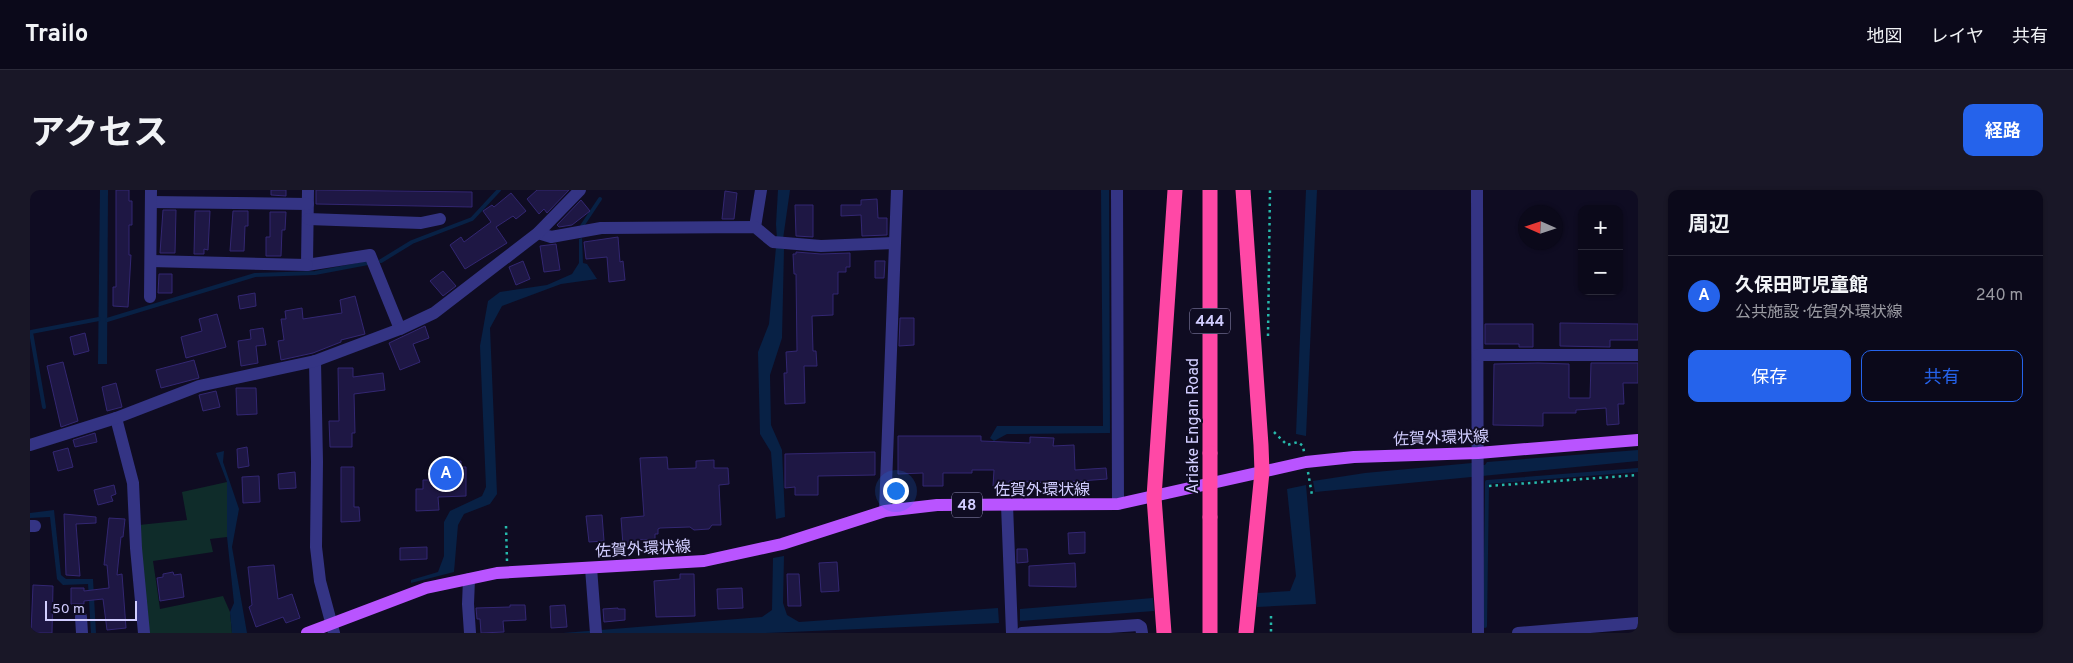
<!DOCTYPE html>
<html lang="ja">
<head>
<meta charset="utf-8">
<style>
  body { margin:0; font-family:Overpass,"Noto Sans JP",sans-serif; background:#191727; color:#f1f3f6 }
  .controls { position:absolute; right:15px; top:15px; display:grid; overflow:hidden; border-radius:10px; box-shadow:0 1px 4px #0004 }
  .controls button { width:45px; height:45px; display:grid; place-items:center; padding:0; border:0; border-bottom:1px solid #2b2a39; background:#0b091a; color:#f1f3f6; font:25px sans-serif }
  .compass { position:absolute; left:1488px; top:15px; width:45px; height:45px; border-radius:50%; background:#0b091a; box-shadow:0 1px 4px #0004; rotate:273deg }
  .scale { position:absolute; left:15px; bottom:12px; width:92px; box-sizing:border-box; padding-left:5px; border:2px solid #d1cdff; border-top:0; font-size:14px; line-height:18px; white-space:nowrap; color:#d1cdff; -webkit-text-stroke:4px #0f0c22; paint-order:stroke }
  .you { position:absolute; left:865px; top:300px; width:18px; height:18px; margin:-12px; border:4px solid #fff; border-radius:50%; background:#1a73e8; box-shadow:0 0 0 8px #1a73e833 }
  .badge { display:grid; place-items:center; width:32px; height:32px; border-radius:50%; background:#2563eb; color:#fff; font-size:16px; font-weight:700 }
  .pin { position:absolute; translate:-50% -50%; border:2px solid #fff; box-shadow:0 1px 5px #0006 }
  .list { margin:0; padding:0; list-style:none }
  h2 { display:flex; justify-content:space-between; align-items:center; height:65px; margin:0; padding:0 20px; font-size:21px }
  h2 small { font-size:16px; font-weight:400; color:#9a9aa2 }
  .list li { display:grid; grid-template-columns:32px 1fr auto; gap:15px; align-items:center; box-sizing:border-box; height:80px; padding:0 20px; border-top:1px solid #2b2a39 }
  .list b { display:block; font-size:19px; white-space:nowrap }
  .list p { margin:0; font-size:16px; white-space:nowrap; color:#9a9aa2 }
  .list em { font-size:16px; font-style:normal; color:#9a9aa2 }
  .actions { display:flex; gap:10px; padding:15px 20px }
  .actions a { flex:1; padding:11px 0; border:1px solid #2563eb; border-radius:10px; text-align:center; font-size:18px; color:#2563eb }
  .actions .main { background:#2563eb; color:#fff }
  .map { position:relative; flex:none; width:1608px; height:443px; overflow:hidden; border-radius:10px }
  header { display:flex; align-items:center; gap:30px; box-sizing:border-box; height:70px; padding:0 25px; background:#0b091a; border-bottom:1px solid #2b2a39 }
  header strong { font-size:24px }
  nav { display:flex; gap:28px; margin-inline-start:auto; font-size:18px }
  .intro { display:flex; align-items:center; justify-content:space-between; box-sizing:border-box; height:120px; padding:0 30px }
  h1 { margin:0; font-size:35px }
  .button { padding:12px 22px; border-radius:10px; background:#2563eb; color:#fff; font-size:18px; font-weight:700 }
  main { display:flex; gap:30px; padding:0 30px }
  aside { flex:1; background:#0b091a; border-radius:10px; box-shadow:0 1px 4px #0004 }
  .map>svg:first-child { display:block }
  .green { fill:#0f2c2a }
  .water { fill:#082145 }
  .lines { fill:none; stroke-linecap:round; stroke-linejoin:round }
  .stream { stroke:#082145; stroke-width:4 }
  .building { fill:#1e1744; stroke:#332772 }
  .path { stroke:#26baac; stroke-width:2.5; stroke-dasharray:2.5 4; stroke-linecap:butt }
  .minor { stroke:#343484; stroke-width:12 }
  .major { stroke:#b954ff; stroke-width:12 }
  .highway { stroke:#ff48a6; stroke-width:15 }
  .highway-bridge { stroke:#ff48a6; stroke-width:15 }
  .labels { text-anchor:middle; stroke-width:4; stroke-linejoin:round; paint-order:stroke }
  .shield { fill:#0f0c22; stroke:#9793bd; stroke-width:1 }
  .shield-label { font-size:15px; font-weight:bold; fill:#d1cdff }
  .street-label { font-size:16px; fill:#d1cdff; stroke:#0f0c22 }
</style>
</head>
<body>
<header>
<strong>Trailo</strong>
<nav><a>地図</a><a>レイヤ</a><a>共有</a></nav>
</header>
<div class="intro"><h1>アクセス</h1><a class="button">経路</a></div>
<main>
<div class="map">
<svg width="1608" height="443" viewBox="0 0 1608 443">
  <rect width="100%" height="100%" fill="#0f0c22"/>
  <!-- green -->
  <polygon class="green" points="197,292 197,347 180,349 183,362 123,371 130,419 193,406 200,422 202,443 119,443 109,335 157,330 152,302"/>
  <!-- water -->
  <g class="water">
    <polygon points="70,0 78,0 77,174 68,174"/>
    <polygon points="748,0 760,0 753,49 747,49 746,34"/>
    <polygon points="1071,0 1079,0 1080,243 977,244 964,251 960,248 967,236 1073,236"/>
    <polygon points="1276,0 1287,0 1276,246 1266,244"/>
    <polygon points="552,48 553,73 557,74 567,89 531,94 472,116 460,138 467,304 460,314 434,324 428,335 424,382 381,393 381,390 408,382 414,366 414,332 420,321 452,306 456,297 450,156 458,111 470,102 517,95 542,84 549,73 549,49"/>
    <polygon points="746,57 754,59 752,148 740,185 741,235 752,260 755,327 746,329 741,262 730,244 728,162 739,134"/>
    <polygon points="1608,260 1608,271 1285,302 1283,291 1335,283 1442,273 1444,275 1455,275 1457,272"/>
    <polygon points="194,261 193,272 209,319 202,357 217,443 202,443 200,422 204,413 197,347 197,292 186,263"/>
    <polygon points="1276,295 1286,414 1227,417 1228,403 1260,401 1266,386 1257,299"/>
    <polygon points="24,320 31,385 36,389 63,389 66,443 61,443 58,394 33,395 27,389 20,327 0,328 0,323"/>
    <polygon points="754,366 753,413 757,425 769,432 968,418 969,433 736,443 533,443 732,427 742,420 743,368"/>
    <polygon points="1123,408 1124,421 990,431 990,419"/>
  </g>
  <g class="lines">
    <!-- stream -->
    <g class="stream">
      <polyline points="552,36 570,9"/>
      <polyline points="351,71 382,52 442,29 469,0"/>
      <polyline points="77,130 225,85 285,83 338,73"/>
      <polyline points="14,217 1,142 69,129"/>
      <polyline points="1455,436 1457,292 1608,280"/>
    </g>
  </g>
  <!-- building -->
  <g class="building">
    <polygon points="86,0 99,0 99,11 102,11 102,35 99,35 99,65 101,65 98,117 83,116 83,97 86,97"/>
    <polygon points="241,0 256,0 256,6 241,5"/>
    <polygon points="286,0 442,2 442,17 286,14"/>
    <polygon points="507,0 539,0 517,23 514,19 509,24 497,9"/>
    <polygon points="695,1 707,3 704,29 692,29"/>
    <polygon points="481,3 496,21 486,29 483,26 466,37 477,53 435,79 420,55 431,47 434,52 461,32 453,21 462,15 464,17"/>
    <polygon points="847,9 848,28 857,28 857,45 832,46 831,25 811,26 811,15 831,15 831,10"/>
    <polygon points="551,10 560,21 542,35 529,37 527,35"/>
    <polygon points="765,15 783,15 783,47 766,46"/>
    <polygon points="133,20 146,20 145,63 130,63"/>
    <polygon points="165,21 180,21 178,60 174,59 174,64 164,64"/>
    <polygon points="203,21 218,21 218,36 215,36 214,61 200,61"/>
    <polygon points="240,22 256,22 255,40 252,40 251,66 236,66 236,47 240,47"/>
    <polygon points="588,47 590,72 593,71 595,90 579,92 577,67 556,69 554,52"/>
    <polygon points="526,54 530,80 514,82 510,56"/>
    <polygon points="766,62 791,64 820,63 820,77 816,77 816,82 808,82 808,104 803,104 803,125 782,126 783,161 786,161 787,176 774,176 775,213 755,214 754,183 757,183 756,162 767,161 766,84 764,84 763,64 766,64"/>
    <polygon points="493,71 500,89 486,95 479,77"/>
    <polygon points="845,71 855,71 854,88 845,88"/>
    <polygon points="413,81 426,96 413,106 400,91"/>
    <polygon points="129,84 142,84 142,103 128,103"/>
    <polygon points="225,103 226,116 210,119 208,106"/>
    <polygon points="325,106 335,144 311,150 311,152 283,163 251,170 248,151 254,150 251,129 256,129 255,121 272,118 273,129 312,123 310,110"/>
    <polygon points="187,124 196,157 156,168 151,147 172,141 169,129"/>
    <polygon points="870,128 884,128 884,155 869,156"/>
    <polygon points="1530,133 1608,134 1608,150 1580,150 1580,157 1530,156"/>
    <polygon points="1455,134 1503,134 1503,157 1489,157 1489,154 1455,154"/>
    <polygon points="395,136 399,148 383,154 390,172 370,180 359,153"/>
    <polygon points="233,138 236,155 226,156 228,173 211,176 208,151 221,149 220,140"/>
    <polygon points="55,143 59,161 44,165 40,147"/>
    <polygon points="164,170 169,188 131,198 126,180"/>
    <polygon points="33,172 48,231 31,237 17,176"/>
    <polygon points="1508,173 1539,174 1539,208 1560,208 1561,173 1608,173 1608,193 1593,193 1594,214 1588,214 1589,234 1577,235 1576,218 1546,220 1546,223 1513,223 1513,236 1463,235 1464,174"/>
    <polygon points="308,178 323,178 323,187 353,183 355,200 324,204 325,243 322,243 322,257 300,257 299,231 309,231"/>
    <polygon points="86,193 92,217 77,221 72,197"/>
    <polygon points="206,198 226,198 227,224 207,225"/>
    <polygon points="186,201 190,217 173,221 169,205"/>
    <polygon points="65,243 67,252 45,257 43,250"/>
    <polygon points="868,246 951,246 951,251 1000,253 1000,247 1024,248 1023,256 1044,255 1045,280 1076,278 1077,289 1024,293 979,291 979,297 963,296 964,280 942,280 942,283 913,283 913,296 893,296 893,283 868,284"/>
    <polygon points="217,257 219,276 208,278 207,259"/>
    <polygon points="38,258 43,277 28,281 23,262"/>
    <polygon points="845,262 845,285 788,286 788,305 765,305 765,297 755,298 755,264"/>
    <polygon points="637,267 638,279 666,278 666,271 684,270 684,278 698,278 699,294 689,295 691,335 682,335 679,339 664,340 660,337 630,338 628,339 628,344 625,344 625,349 606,350 606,354 593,355 591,328 614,326 610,268"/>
    <polygon points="431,271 431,277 436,277 436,306 408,307 409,320 386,321 386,299 393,299 393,290 404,290 404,286 420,285 420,272"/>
    <polygon points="311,277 324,277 324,317 329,317 330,331 311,332"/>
    <polygon points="265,282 266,298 249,299 248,284"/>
    <polygon points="229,286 230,312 213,313 212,287"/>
    <polygon points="84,295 86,304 81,306 83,311 68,315 64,300"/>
    <polygon points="34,324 66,327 66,333 46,334 50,386 36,385"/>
    <polygon points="572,325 574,351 559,352 556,326"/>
    <polygon points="79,328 95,329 93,347 91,347 87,385 92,384 96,438 77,440 73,409 54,411 54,414 41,414 41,398 54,398 54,401 79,398 77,375 74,375"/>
    <polygon points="1055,342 1055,363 1039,364 1038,343"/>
    <polygon points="397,357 397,369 370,370 370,358"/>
    <polygon points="987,359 997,359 998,372 987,373"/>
    <polygon points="807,372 809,401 791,402 789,373"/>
    <polygon points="1045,373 1046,397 999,396 999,376"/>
    <polygon points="244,375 248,409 262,404 270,428 256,433 253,427 226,437 219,417 222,415 218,377"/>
    <polygon points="143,382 144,385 151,384 154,407 130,411 127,388 133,387 133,384"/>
    <polygon points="650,384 664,384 665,426 626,427 624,391 650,389"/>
    <polygon points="757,384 769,384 771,416 758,416"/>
    <polygon points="3,395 23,396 22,443 1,443"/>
    <polygon points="712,398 713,418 688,419 687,399"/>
    <polygon points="480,415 495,415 496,430 473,431 474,442 451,443 450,429 447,429 446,418 480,417"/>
    <polygon points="535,415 537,437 521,438 520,416"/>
    <polygon points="588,418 588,419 595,419 595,430 574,432 573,419"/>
  </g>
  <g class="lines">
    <!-- path -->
    <g class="path">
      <polyline points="1238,146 1240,0"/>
      <polyline points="1244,242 1257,255 1268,252 1273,256 1274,262"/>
      <polyline points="1278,282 1282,305"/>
      <polyline points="1459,296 1608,285"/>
      <polyline points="476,336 477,371"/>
      <polyline points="1241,426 1241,443"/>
    </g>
    <!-- minor -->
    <g class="minor">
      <polyline points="278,0 277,75 340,65 370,139"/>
      <polyline points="1087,0 1088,314"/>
      <polyline points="1447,0 1448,443"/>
      <polyline points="121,12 278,14"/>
      <polyline points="278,29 391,33 410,29"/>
      <polyline points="725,37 731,0"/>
      <polyline points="508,43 521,47 571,38 725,37 743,52 791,56 864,53"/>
      <polyline points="121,71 277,75"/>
      <polyline points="120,107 121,0"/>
      <polyline points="1448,165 1608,165"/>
      <polyline points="285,171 287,272 286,357 290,391 304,443"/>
      <polyline points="86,228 103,293 106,358 114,443"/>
      <polyline points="0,255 86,228 169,196 285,171 370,139 404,123 508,43 550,0"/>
      <polyline points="977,315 982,443"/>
      <polyline points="855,321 867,0"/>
      <polyline points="0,336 5,336"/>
      <polyline points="561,378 566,443"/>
      <polyline points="439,389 438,414 440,443"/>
      <polyline points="51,427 52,443"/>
      <polyline points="992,443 1108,435 1111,437 1112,443"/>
      <polyline points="1488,443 1608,433"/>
    </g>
    <!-- major -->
    <polyline class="major" points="277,443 396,398 467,383 674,371 752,354 855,321 907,315 1088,314 1276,272 1324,267 1448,263 1608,250"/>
    <!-- highway -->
    <g class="highway">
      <polyline points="1213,0 1231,255 1232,282 1216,443"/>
      <polyline points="1180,263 1180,0"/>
      <polyline points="1134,443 1124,307 1145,0"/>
      <polyline points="1180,443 1180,327"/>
    </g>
    <!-- highway-bridge -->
    <polyline class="highway-bridge" points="1180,327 1180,263"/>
  </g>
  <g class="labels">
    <!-- shield labels -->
    <g class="shield">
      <rect x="1160" y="118.5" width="40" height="25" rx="4"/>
      <rect x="922" y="302.5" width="30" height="25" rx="4"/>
    </g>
    <g class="shield-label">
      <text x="1180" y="136">444</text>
      <text x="937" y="320">48</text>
    </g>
    <!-- street labels -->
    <g class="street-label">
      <text transform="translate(1162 236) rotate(-90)" y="6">Ariake Engan Road</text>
      <text transform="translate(1411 247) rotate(-2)" y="6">佐賀外環状線</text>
      <text x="1012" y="305">佐賀外環状線</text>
      <text transform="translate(613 358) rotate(-3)" y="6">佐賀外環状線</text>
    </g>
  </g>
</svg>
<div class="controls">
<button>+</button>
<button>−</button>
</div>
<svg class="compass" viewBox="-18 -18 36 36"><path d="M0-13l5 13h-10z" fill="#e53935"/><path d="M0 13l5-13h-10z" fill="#9a9aa2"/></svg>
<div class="scale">50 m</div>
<div class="you"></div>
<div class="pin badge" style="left:416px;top:284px">A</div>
</div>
<aside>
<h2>周辺<small></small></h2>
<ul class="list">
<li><span class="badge">A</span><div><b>久保田町児童館</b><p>公共施設 · 佐賀外環状線</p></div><em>240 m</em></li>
</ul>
<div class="actions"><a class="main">保存</a><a>共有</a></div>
</aside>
</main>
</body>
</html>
